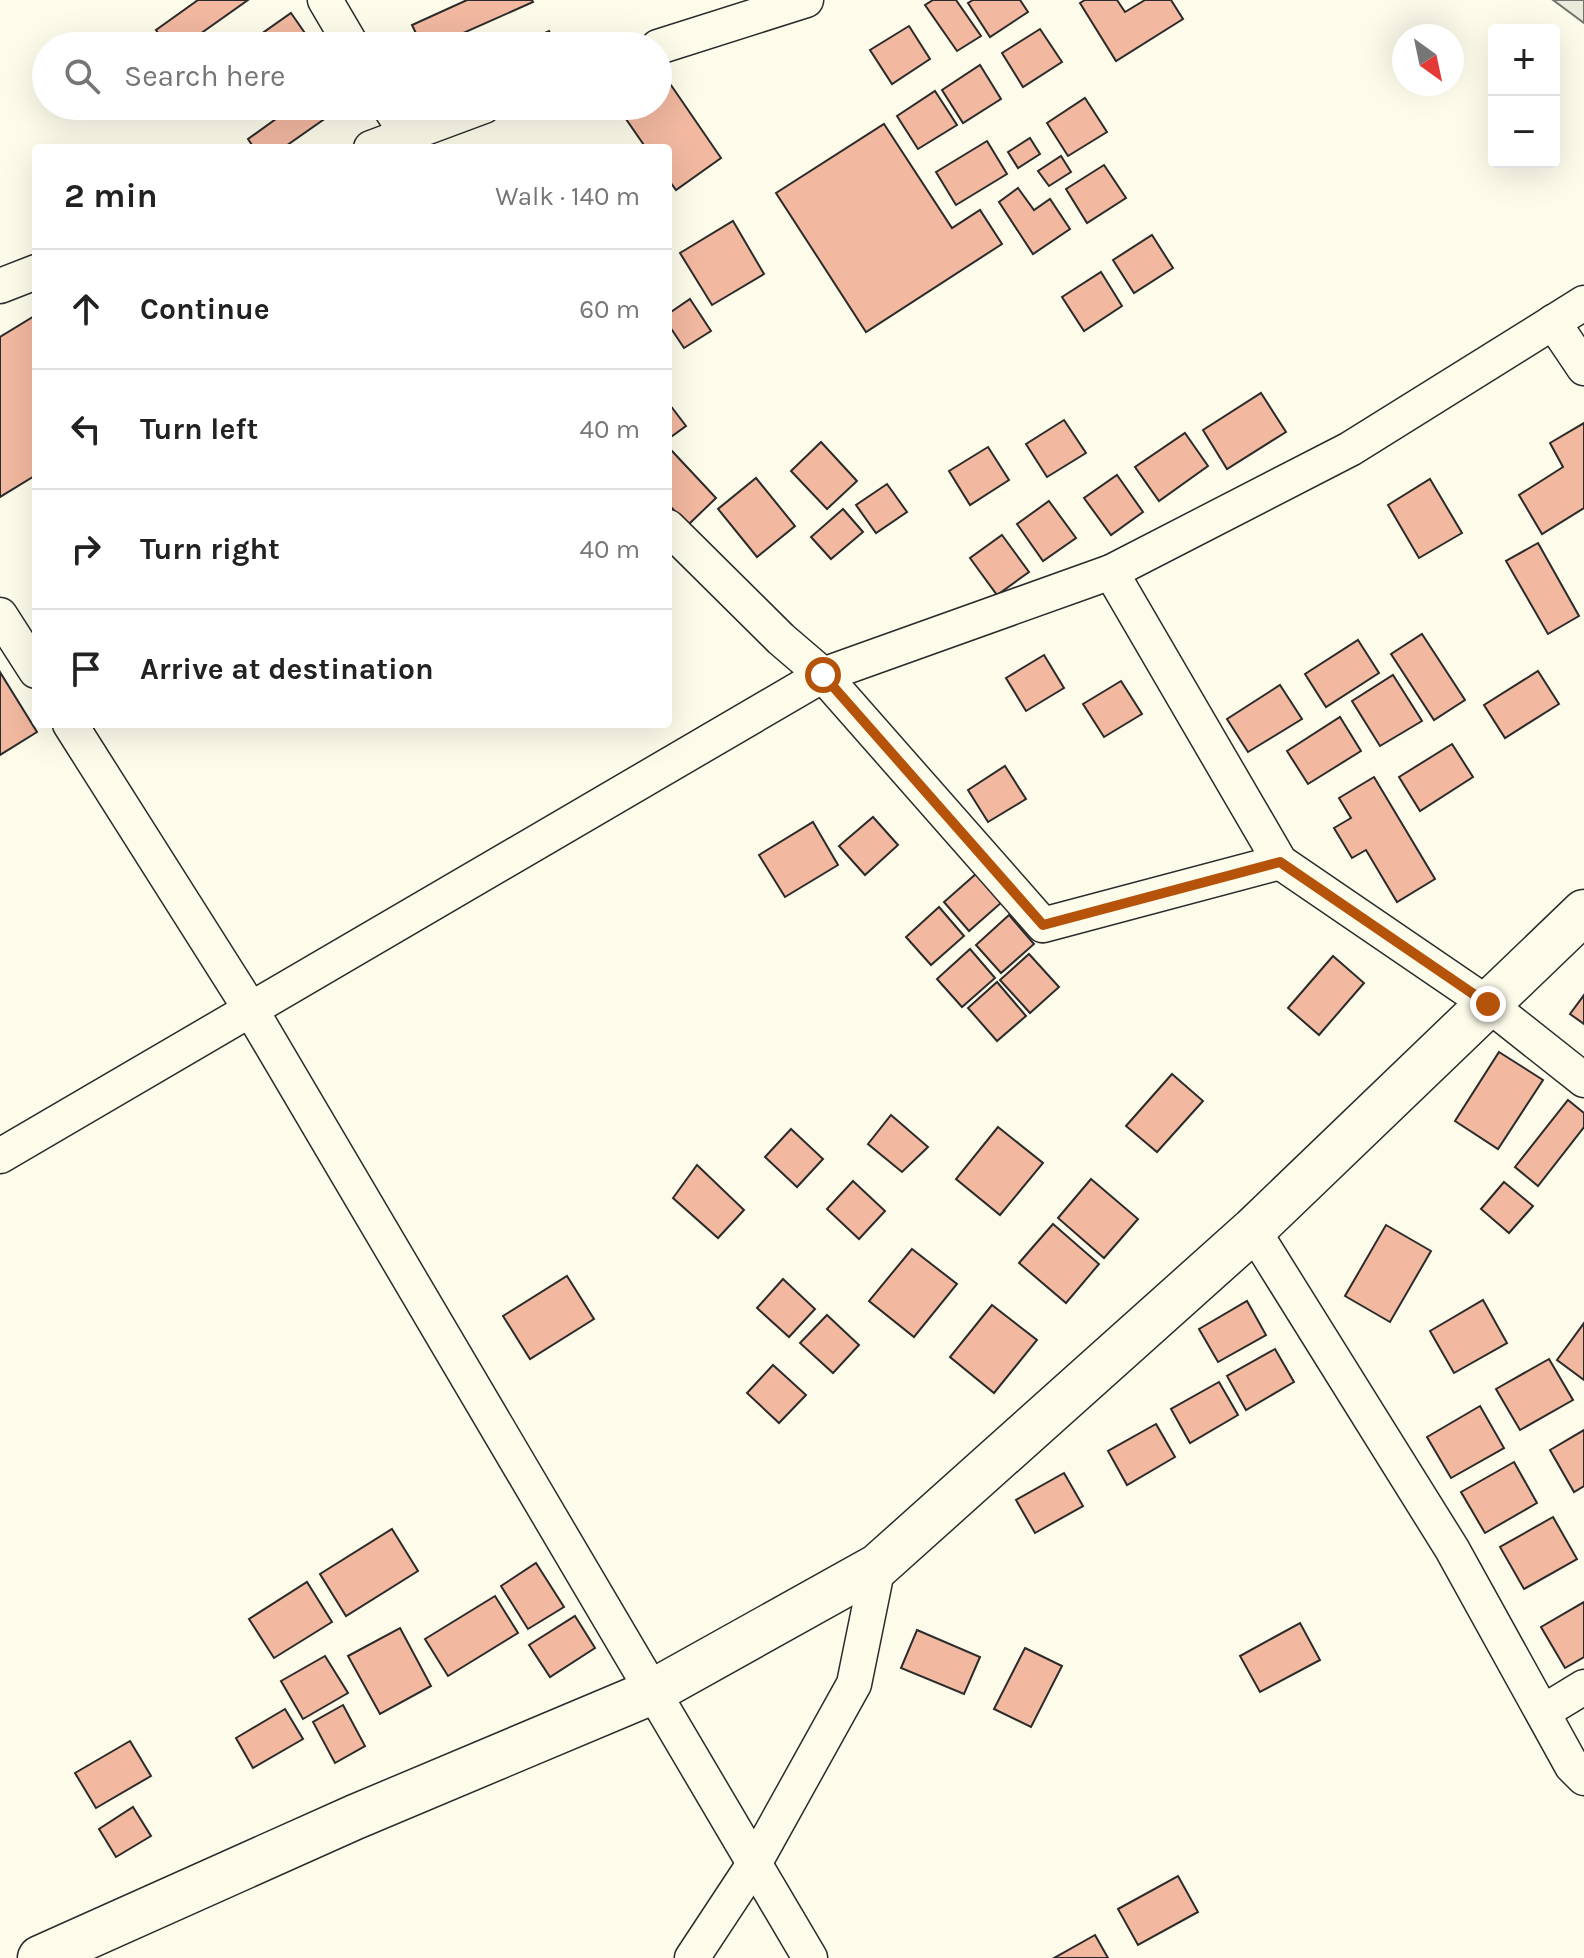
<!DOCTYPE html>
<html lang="en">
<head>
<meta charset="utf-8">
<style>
  body { margin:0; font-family:Karla,sans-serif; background:#f2f2f2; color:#222 }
  .controls { position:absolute; right:24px; top:24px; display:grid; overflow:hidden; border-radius:8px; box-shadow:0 8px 32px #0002 }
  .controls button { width:72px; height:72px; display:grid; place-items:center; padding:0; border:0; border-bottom:2px solid #e0e0e0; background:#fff; color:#222; font:40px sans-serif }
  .compass { position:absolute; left:1392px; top:24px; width:72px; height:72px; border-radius:50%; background:#fff; box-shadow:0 8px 32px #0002; rotate:147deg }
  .stop { position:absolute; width:24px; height:24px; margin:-18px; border:6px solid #b45309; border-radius:50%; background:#fff }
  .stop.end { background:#b45309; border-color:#fff; box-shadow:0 2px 8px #0008 }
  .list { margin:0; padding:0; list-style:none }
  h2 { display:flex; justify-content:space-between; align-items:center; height:104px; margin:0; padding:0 32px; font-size:34px }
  h2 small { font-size:26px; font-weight:400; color:#767676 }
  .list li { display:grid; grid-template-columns:52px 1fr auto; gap:24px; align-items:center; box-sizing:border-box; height:120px; padding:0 32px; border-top:2px solid #e0e0e0 }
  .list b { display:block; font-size:30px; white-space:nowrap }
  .list em { font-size:26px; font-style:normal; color:#767676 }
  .icon { flex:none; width:44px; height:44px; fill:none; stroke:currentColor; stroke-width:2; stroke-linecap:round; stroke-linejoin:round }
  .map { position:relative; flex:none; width:1584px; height:1958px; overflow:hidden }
  .search { position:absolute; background:#fff; box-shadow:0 8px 32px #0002; left:32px; top:32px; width:640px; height:88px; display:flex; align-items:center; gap:20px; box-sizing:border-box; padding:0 28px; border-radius:44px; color:#767676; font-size:30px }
  .panel { position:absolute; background:#fff; box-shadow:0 8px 32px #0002; left:32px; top:144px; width:640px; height:584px; border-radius:8px }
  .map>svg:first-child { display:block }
  .green { fill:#ecebdb; stroke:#74746e; stroke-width:2 }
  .building { fill:#f2b8a0; stroke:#2b2b2b; stroke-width:2 }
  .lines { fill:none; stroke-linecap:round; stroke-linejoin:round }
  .street-casing { stroke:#2b2b2b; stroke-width:37 }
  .secondary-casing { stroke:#2b2b2b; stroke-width:47 }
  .street { stroke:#fdfbea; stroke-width:34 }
  .secondary { stroke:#fdfbea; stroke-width:44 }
  .route { stroke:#b45309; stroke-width:10 }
</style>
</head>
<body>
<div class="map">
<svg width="1584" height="1958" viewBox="0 0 1584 1958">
  <rect width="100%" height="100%" fill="#fdfbea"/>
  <!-- green -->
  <polygon class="green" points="1553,0 1584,0 1584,23"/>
  <!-- building -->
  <g class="building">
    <polygon points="198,0 248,0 183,46 167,46 156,30"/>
    <polygon points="467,0 532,0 533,2 434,46 422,46 412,25"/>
    <polygon points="933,0 956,0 981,36 957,51 925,5"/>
    <polygon points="973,0 1020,0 1028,12 990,37 968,3"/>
    <polygon points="1085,0 1117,0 1125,12 1145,0 1171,0 1183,19 1116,61 1080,3"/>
    <polygon points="291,13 307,36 294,46 244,46"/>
    <polygon points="909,26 930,59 892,84 870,50"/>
    <polygon points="1040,29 1062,62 1023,87 1002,53"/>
    <polygon points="549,31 556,46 516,46"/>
    <polygon points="980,65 1001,99 963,123 942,90"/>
    <polygon points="662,72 721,158 676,190 668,179 668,148 646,148 617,106 658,106 658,75"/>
    <polygon points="935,91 957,125 918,149 897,116"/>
    <polygon points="1085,98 1107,132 1068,156 1047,123"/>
    <polygon points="294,106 343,106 283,148 254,148 248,139"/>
    <polygon points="884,124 952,228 980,210 1002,244 866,332 776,193"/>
    <polygon points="1030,138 1040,154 1018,168 1008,152"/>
    <polygon points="987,141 1007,174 956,205 936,172"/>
    <polygon points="1061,156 1071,172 1049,186 1038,171"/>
    <polygon points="1104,165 1126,198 1087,223 1066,189"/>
    <polygon points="1018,188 1034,210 1050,199 1070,229 1033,254 999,202"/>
    <polygon points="733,221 764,274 712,305 680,253"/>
    <polygon points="1152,235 1173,268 1134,293 1113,260"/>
    <polygon points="1101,272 1122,306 1084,331 1062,297"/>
    <polygon points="690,299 711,331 684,348 668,324 668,314"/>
    <polygon points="36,315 36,475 0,497 0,337"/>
    <polygon points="1261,393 1286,432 1227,469 1203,430"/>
    <polygon points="670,405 686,426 668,439 668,406"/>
    <polygon points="1064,420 1086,453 1047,477 1026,444"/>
    <polygon points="1584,423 1584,508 1542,534 1519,495 1563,467 1550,443"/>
    <polygon points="1185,433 1208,466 1159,501 1135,467"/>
    <polygon points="821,442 857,481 827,509 791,471"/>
    <polygon points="988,447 1009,480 970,505 949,471"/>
    <polygon points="672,451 716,498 688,525 668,504 668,454"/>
    <polygon points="1117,475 1143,512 1111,535 1084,498"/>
    <polygon points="756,478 795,526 757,557 718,509"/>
    <polygon points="1430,479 1462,533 1419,558 1388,505"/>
    <polygon points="887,484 907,512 876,533 856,505"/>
    <polygon points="1049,501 1076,538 1043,561 1017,524"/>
    <polygon points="843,509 863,532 831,559 811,537"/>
    <polygon points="1002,535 1029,572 997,595 970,558"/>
    <polygon points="1538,543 1579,616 1548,634 1506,561"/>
    <polygon points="1422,634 1465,700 1434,720 1391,654"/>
    <polygon points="1358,640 1379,673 1326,707 1305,674"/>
    <polygon points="1044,655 1064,688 1026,711 1006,678"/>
    <polygon points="1538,671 1559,704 1505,738 1484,705"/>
    <polygon points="0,672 37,732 0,755"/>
    <polygon points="1393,675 1422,721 1380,746 1352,701"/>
    <polygon points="1121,681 1142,714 1104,737 1083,704"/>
    <polygon points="1280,685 1302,719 1248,752 1227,719"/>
    <polygon points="1340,717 1361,751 1308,784 1287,751"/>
    <polygon points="1452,744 1473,777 1420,811 1399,777"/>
    <polygon points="1005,766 1026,799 988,822 968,790"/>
    <polygon points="1374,777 1435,879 1397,902 1366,850 1352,858 1334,828 1351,818 1339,798"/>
    <polygon points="873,817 898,845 865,875 839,846"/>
    <polygon points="813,822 838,865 785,897 759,855"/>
    <polygon points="977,873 1002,902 969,931 944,902"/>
    <polygon points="939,907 964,936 931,965 906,937"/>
    <polygon points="1009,915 1034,944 1001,973 976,945"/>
    <polygon points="970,949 995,978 962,1007 937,979"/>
    <polygon points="1029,954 1059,987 1030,1013 1000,980"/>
    <polygon points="1333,956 1364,983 1319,1035 1288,1008"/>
    <polygon points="997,982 1026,1016 997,1041 968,1008"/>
    <polygon points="1584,995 1584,1024 1570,1014"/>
    <polygon points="1499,1052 1543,1080 1498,1149 1455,1121"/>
    <polygon points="1172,1074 1203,1101 1157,1152 1126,1126"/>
    <polygon points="1568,1100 1584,1113 1584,1127 1538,1186 1515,1167"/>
    <polygon points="891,1115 928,1147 902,1172 868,1144"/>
    <polygon points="998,1127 1043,1163 1000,1215 956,1179"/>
    <polygon points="791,1129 823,1159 797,1187 765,1157"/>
    <polygon points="697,1165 744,1210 718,1238 673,1198"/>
    <polygon points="1091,1179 1138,1219 1104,1258 1058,1218"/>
    <polygon points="853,1181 885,1211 859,1239 827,1209"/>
    <polygon points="1504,1182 1533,1206 1509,1233 1481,1209"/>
    <polygon points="1053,1224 1099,1264 1066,1303 1019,1263"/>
    <polygon points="1386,1225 1431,1251 1390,1322 1345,1296"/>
    <polygon points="912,1249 957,1284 914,1337 869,1301"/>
    <polygon points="567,1276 594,1319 530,1359 503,1316"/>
    <polygon points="783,1279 815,1309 789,1337 757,1308"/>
    <polygon points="1483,1300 1507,1343 1454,1373 1430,1331"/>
    <polygon points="1247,1301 1266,1335 1218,1362 1199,1329"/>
    <polygon points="992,1305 1037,1340 994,1393 950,1357"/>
    <polygon points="827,1315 859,1345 833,1373 800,1343"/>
    <polygon points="1584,1323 1584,1380 1557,1360"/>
    <polygon points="1275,1349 1294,1382 1246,1410 1227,1376"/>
    <polygon points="1549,1359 1573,1400 1520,1430 1496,1389"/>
    <polygon points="773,1365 806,1395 779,1423 747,1393"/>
    <polygon points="1219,1382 1238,1415 1190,1443 1171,1409"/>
    <polygon points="1480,1406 1504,1448 1451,1478 1427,1437"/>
    <polygon points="1156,1424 1175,1457 1127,1485 1108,1451"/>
    <polygon points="1584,1430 1584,1486 1574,1492 1550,1450"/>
    <polygon points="1514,1462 1537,1503 1485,1533 1461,1492"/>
    <polygon points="1064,1473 1083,1506 1035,1533 1016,1500"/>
    <polygon points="1553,1517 1577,1559 1524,1589 1500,1547"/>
    <polygon points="392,1529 418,1571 346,1616 320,1574"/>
    <polygon points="536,1563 564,1607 528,1629 501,1586"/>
    <polygon points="307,1582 332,1622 274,1658 249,1619"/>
    <polygon points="495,1596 518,1633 448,1676 425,1639"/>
    <polygon points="1584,1602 1584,1657 1565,1668 1541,1627"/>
    <polygon points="575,1616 595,1648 550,1677 529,1645"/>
    <polygon points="1300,1623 1320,1660 1260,1692 1240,1656"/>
    <polygon points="400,1628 431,1686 380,1714 348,1656"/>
    <polygon points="917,1630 980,1657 964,1694 901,1668"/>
    <polygon points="1025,1648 1062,1666 1031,1727 994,1709"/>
    <polygon points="325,1656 348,1693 303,1719 281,1681"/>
    <polygon points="343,1705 365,1746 335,1763 313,1722"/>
    <polygon points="285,1709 303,1739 253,1768 236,1738"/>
    <polygon points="130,1741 151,1776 96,1808 75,1773"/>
    <polygon points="133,1807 151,1836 116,1857 99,1829"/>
    <polygon points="1178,1876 1198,1912 1138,1945 1118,1909"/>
    <polygon points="1095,1935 1108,1958 1054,1958"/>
  </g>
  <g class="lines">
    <!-- street casing -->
    <g class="street-casing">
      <g id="street">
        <polyline points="325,0 352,46"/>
        <polyline points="658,47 806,0"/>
        <polyline points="389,106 407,134 406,148"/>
        <polyline points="371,148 484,106"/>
        <polyline points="0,286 36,272"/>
        <polyline points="1553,322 1584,368"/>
        <polyline points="668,527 781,639 823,675 1043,925 1280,862"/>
        <polyline points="1111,572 1280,862 1488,1004 1584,1080"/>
        <polyline points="0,615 36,671"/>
        <polyline points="70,724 251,1010 810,1958"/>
        <polyline points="0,1156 823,675 1111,572 1350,449 1584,303"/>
        <polyline points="1253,1230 1452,1549 1572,1766 1584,1778"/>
        <polyline points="1543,1712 1584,1687"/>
        <polyline points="692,1958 754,1864 854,1684 878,1566"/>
      </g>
    </g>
    <!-- secondary casing -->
    <g class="secondary-casing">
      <polyline id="secondary" points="40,1958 355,1817 652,1692 878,1566 1253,1230 1584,912"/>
    </g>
    <!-- street -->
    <use href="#street" class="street"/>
    <!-- secondary -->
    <use href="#secondary" class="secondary"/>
  </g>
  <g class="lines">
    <!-- route -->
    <polyline class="route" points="823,675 1043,925 1280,862 1488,1004"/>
  </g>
</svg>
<div class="controls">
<button>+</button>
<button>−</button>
</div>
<svg class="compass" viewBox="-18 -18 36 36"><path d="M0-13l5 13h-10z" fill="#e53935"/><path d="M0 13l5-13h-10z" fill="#767676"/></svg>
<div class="stop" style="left:823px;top:675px"></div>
<div class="stop end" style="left:1488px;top:1004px"></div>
<div class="search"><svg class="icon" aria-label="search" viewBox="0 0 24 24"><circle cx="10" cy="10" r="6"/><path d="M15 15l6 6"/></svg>Search here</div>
<section class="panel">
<h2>2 min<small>Walk · 140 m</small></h2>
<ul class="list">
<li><svg class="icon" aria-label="ahead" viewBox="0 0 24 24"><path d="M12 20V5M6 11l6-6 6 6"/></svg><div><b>Continue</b></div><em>60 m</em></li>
<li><svg class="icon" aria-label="left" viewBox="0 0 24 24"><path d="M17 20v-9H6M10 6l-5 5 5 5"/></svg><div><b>Turn left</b></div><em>40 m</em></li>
<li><svg class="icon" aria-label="right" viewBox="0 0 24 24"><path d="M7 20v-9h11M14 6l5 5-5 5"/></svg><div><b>Turn right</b></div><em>40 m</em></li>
<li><svg class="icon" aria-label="arrive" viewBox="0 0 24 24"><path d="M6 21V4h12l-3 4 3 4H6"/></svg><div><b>Arrive at destination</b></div></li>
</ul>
</section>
</div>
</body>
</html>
